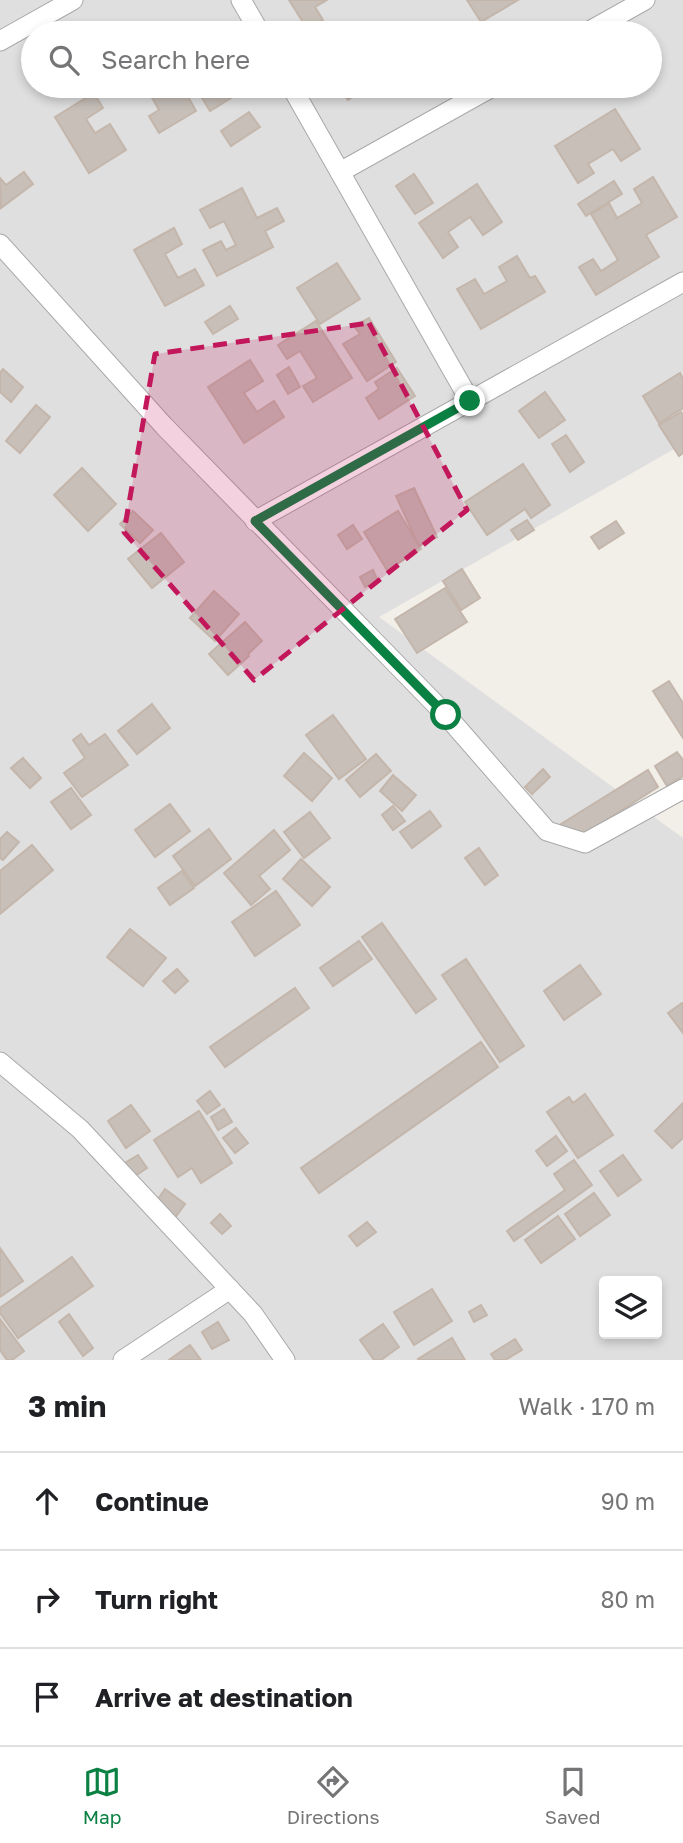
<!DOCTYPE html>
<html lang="en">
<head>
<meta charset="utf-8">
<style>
  body { margin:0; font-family:"Golos Text",sans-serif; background:#f6f6f6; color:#202124 }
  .controls { position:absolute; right:21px; bottom:21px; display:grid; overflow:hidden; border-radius:7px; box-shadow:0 4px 10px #0003 }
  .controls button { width:63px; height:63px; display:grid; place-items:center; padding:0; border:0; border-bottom:2px solid #e0e0e0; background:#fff; color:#202124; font:35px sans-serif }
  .stop { position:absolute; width:21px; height:21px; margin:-16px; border:5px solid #0b8043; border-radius:50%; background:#fff }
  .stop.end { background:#0b8043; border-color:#fff; box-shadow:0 2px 7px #0008 }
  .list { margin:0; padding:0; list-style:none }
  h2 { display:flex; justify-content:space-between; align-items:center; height:91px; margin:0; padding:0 28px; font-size:30px }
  h2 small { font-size:23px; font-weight:400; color:#757577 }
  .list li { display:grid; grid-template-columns:46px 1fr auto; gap:21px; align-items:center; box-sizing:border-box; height:98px; padding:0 28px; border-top:2px solid #e0e0e0 }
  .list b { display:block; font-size:26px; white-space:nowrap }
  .list em { font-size:23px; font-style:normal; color:#757577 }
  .icon { flex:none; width:38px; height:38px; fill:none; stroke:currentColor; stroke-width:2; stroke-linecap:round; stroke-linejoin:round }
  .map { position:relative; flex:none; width:683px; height:1360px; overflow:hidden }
  .search { position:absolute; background:#fff; box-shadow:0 4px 10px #0003; left:21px; right:21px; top:21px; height:77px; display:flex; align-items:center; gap:18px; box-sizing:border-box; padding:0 24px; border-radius:38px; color:#757577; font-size:26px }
  .sheet { height:385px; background:#fff }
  nav { display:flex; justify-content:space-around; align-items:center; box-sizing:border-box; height:98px; border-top:2px solid #e0e0e0; background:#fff; font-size:19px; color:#757577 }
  nav a { display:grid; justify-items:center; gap:4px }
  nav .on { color:#0b8043 }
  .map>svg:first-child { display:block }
  .residential { fill:#e0dfdf; fill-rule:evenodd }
  .building { fill:#c7bfb8; stroke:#c4b6ab; stroke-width:2 }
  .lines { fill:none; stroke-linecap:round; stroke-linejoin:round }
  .street-casing { stroke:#a9a9a9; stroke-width:21 }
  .street { stroke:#fff; stroke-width:19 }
  .route { stroke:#0b8043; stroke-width:9 }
  .marked { fill:#c2185b; fill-opacity:0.2; stroke:#c2185b; stroke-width:5; stroke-dasharray:14 9; stroke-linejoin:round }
</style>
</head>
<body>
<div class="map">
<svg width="683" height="1360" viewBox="0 0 683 1360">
  <rect width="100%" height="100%" fill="#f2efe9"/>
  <!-- residential -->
  <path class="residential" d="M0,0H683V444L379,617L683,838V1360H0ZM33,33H650V86H33ZM604,1281H657V1334H604Z"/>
  <!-- building -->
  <g class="building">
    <polygon points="289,0 327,0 315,7 323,20 308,30"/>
    <polygon points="467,0 518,0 481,22"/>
    <polygon points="128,86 182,86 196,111 159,133 149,116 159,110 146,87 133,95"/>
    <polygon points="195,86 234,86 239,93 210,111"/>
    <polygon points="338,86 369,86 348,100"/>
    <polygon points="94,93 103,108 86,119 95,133 110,124 126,150 89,173 55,117"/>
    <polygon points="615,109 640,149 621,161 613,149 588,164 594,173 578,183 555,146"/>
    <polygon points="249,112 260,127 231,146 221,131"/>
    <polygon points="24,172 33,184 1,208 0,178 6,185"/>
    <polygon points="414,174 433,203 415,214 396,186"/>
    <polygon points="653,177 677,217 646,235 659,257 596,295 579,267 593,259 601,271 618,260 591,214 609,203 617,218 642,203 634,189"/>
    <polygon points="614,181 622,194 586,216 578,204"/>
    <polygon points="477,184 502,222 483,235 470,217 448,232 458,247 443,258 419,223"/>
    <polygon points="242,188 257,218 277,208 284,221 265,231 273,247 217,276 203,250 221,241 226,250 236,245 224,221 210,228 200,210"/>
    <polygon points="174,228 182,244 165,254 178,278 195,269 204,285 165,306 134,250"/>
    <polygon points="517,256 530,278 535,276 545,292 481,329 457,289 475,279 484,294 507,281 499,267"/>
    <polygon points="337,263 360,299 320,324 297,288"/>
    <polygon points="230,306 238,319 213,334 205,322"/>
    <polygon points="369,318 396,362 367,381 343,344 360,334 354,326"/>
    <polygon points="316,321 352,378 313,402 303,386 317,378 300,351 287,359 278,345"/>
    <polygon points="250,360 263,381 244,393 257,412 274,401 284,417 244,443 208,387"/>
    <polygon points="289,367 300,387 288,394 277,375"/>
    <polygon points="397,368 415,396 379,419 366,398 379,389 375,382"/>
    <polygon points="3,369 23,387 11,402 0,392 0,373"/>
    <polygon points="680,373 683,379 683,408 659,423 643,396"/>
    <polygon points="545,392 565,420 539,438 519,411"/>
    <polygon points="36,405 50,417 20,453 6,441"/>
    <polygon points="681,412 683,415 683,453 679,456 659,425"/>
    <polygon points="566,435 584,462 570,472 552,444"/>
    <polygon points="523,464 550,505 531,518 525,509 487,535 465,502"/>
    <polygon points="82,468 116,504 88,531 54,495"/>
    <polygon points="414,488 437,537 419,546 396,496"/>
    <polygon points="133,511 153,530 140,543 120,524"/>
    <polygon points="398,511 421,549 387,570 364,532"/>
    <polygon points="527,520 534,530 518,540 511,530"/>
    <polygon points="616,521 624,533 599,549 591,537"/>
    <polygon points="353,525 362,539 347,549 338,535"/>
    <polygon points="161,533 184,562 152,588 128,559"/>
    <polygon points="462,569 480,598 461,610 443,581"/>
    <polygon points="373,570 378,581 365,587 360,577"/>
    <polygon points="445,588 467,622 417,653 395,619"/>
    <polygon points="214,591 239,614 215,641 190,618"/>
    <polygon points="245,622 262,641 248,654 249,656 228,675 209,654"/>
    <polygon points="669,681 683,703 683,738 653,691"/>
    <polygon points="152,704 170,728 137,754 118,731"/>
    <polygon points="333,715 366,759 339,779 306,735"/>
    <polygon points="81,734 89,745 105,734 128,765 82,797 64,773 85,758 73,740"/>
    <polygon points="677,752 683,760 683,776 667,786 655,766"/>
    <polygon points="304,753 332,778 312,801 284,776"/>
    <polygon points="376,754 391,771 360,797 346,780"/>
    <polygon points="23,758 41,778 30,788 11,768"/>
    <polygon points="543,769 550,777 532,794 525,787"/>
    <polygon points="648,770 658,787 572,842 561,824"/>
    <polygon points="393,775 416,795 402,811 380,791"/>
    <polygon points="71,788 91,815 71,829 51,802"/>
    <polygon points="170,804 190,831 155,857 135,830"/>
    <polygon points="393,806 405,821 393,830 382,815"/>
    <polygon points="430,811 441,826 412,848 400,832"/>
    <polygon points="310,812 330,838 304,858 284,832"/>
    <polygon points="209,829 231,859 195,886 173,856"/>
    <polygon points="274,830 290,850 259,876 270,889 251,905 224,873"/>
    <polygon points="7,832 19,842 3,860 0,858 0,839"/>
    <polygon points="32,845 53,870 0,914 0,871"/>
    <polygon points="479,848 498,875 485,885 465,858"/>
    <polygon points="301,859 330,887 312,906 283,879"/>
    <polygon points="182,871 194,888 170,905 158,888"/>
    <polygon points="276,891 300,925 255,956 232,922"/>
    <polygon points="382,923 436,999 416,1013 362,937"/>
    <polygon points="130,929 166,958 143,986 107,957"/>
    <polygon points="359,941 372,959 333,986 320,968"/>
    <polygon points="466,959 524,1046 500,1062 442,975"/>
    <polygon points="580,965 601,994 564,1020 544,991"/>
    <polygon points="177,969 188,981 175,993 163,981"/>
    <polygon points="295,988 309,1008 225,1067 210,1047"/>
    <polygon points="682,1003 683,1004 683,1033 668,1013"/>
    <polygon points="481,1042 498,1067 319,1193 301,1168"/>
    <polygon points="210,1091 220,1105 207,1114 197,1101"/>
    <polygon points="585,1094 613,1135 578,1158 547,1112 569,1097 573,1103"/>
    <polygon points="683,1103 683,1138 672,1148 655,1131"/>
    <polygon points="131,1105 150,1131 126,1148 108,1121"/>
    <polygon points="224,1109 232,1122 218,1130 211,1117"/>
    <polygon points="199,1111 232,1163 201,1183 192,1168 178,1177 154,1140"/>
    <polygon points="236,1128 248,1143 235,1153 223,1138"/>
    <polygon points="556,1136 567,1151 547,1166 536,1151"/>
    <polygon points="138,1155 147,1168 132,1178 123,1164"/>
    <polygon points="623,1155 641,1180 618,1196 600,1171"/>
    <polygon points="574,1160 592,1185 514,1241 507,1231 565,1190 554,1174"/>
    <polygon points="165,1189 185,1204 174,1219 154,1205"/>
    <polygon points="594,1193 610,1215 580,1236 565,1214"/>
    <polygon points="220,1214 231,1226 222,1234 211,1223"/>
    <polygon points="558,1216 575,1239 541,1263 525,1240"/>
    <polygon points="367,1222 376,1232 357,1246 349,1236"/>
    <polygon points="0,1248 23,1281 0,1297"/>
    <polygon points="72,1257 93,1286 18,1338 0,1313 0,1308"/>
    <polygon points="432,1289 452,1321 414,1345 394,1312"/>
    <polygon points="481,1305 487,1315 474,1322 469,1312"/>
    <polygon points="69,1314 93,1348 83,1356 59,1322"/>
    <polygon points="0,1319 24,1351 12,1360 7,1360 0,1350"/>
    <polygon points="218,1322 229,1340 212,1349 202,1332"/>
    <polygon points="383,1324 399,1347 381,1360 374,1360 360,1340"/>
    <polygon points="452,1338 465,1360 419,1360 418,1359"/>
    <polygon points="515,1339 522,1350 505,1360 495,1360 491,1354"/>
    <polygon points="190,1345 201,1360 169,1360"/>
  </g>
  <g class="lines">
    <!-- street casing -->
    <g class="street-casing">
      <g id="street">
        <polyline points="241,0 260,33"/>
        <polyline points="586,33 645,0"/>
        <polyline points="0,41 73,0"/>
        <polyline points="291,86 470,401"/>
        <polyline points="340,172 494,86"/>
        <polyline points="0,244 164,426 446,715 547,831 585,843 683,789"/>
        <polyline points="255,521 683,282"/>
        <polyline points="0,1062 80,1129 253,1314 285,1360"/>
        <polyline points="123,1360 230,1289"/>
      </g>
    </g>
    <!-- street -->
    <use href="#street" class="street"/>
  </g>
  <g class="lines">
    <!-- route -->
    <polyline class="route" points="446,715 255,521 470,401"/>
  </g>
  <!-- marked area -->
  <path class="marked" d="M369,323L467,510L254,680L124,532L155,354Z"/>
</svg>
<div class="controls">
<button><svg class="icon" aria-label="layers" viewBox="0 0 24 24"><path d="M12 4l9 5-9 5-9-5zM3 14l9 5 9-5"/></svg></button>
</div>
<div class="stop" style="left:446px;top:715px"></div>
<div class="stop end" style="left:470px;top:401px"></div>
<div class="search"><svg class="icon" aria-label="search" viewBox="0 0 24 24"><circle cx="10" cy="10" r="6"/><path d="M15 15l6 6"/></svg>Search here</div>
</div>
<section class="sheet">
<h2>3 min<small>Walk · 170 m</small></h2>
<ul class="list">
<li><svg class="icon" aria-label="ahead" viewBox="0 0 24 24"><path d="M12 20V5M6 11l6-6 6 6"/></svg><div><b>Continue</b></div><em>90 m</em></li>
<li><svg class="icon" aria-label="right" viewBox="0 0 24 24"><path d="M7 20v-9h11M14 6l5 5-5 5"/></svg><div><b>Turn right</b></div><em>80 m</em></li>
<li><svg class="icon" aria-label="arrive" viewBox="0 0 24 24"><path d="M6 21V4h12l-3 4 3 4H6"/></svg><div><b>Arrive at destination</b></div></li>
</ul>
</section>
<nav>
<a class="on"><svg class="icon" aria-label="map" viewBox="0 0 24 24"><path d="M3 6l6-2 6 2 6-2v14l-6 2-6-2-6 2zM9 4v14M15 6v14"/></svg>Map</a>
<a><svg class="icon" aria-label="directions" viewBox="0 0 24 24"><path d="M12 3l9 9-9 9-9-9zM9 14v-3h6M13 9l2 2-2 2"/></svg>Directions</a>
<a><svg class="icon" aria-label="saved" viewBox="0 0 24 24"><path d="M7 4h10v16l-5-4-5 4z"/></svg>Saved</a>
</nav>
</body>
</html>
